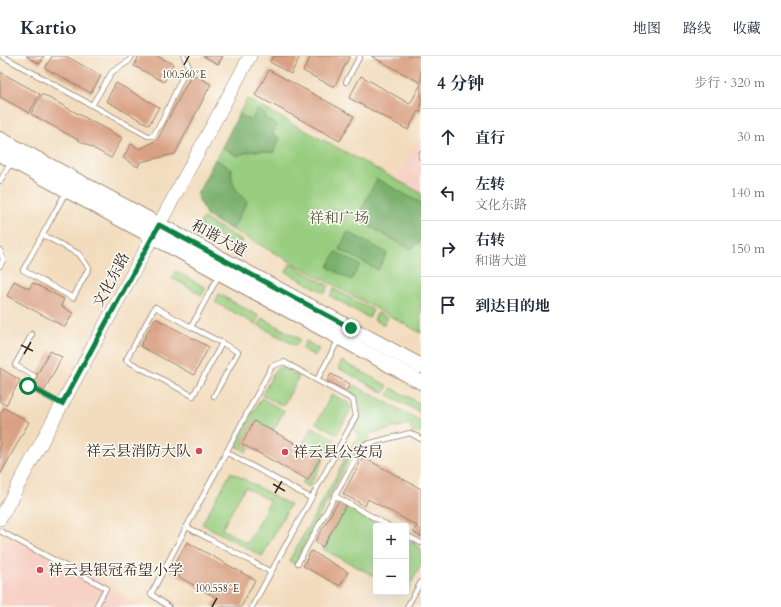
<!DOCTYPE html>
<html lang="zh">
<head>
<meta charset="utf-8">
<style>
  body { margin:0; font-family:Cardo,"Noto Serif SC",serif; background:#f6f6f7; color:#1f2937 }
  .controls { position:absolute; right:12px; bottom:12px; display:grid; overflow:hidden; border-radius:4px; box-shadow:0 4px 16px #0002 }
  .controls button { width:36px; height:36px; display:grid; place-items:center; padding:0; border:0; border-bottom:1px solid #e0e1e3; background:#fff; color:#1f2937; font:20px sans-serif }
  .stop { position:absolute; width:12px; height:12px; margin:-9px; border:3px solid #0b8043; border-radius:50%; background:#fff }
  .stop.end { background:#0b8043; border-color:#fff; box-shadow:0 1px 4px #0008 }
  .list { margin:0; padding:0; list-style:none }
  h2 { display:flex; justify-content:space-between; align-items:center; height:52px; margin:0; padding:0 16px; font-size:17px }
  h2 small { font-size:13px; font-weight:400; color:#747a83 }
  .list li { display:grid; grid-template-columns:26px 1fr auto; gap:12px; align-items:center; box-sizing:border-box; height:56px; padding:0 16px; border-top:1px solid #e0e1e3 }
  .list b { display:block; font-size:15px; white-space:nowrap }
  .list p { margin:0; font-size:13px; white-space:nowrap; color:#747a83 }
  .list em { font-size:13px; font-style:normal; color:#747a83 }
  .icon { flex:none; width:22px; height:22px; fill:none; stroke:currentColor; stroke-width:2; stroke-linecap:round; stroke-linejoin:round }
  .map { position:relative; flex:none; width:421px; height:551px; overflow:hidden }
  header { display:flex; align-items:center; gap:24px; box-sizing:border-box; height:56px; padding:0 20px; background:#fff; border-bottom:1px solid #e0e1e3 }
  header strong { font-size:19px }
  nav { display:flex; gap:22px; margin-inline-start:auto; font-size:14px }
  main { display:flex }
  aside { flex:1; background:#fff }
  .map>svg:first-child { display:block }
  .built { fill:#f7d1c6 }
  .green { fill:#98cd7f; stroke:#6a7c4e; fill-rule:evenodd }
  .forest { fill:#7ab06e; stroke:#5a6d46 }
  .building { fill:#d9a083 }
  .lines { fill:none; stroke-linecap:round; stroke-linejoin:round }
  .lane-casing { stroke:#96836e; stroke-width:6 }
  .secondary-casing { stroke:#96836e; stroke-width:14 }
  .primary-casing { stroke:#96836e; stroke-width:16 }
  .lane { stroke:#fff; stroke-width:4.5 }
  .secondary { stroke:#fff; stroke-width:13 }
  .primary { stroke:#fff; stroke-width:14 }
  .route { stroke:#0b8043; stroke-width:5 }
  .ticks { fill:none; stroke:#3b2a1e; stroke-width:1.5 }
  .poi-dot { fill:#d1495b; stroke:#fdfcf7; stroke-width:1.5 }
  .labels { text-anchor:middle; stroke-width:3; stroke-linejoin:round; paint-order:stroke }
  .park-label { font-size:15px; fill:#575b3b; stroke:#fdfcf7 }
  .street-label { font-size:15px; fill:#3b2a1e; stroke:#fdfcf7 }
  .poi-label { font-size:15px; fill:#3b2a1e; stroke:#fdfcf7; text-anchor:start }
  .ticks-label { font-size:10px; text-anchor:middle; fill:#3b2a1e; stroke:#fdfcf7; stroke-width:3; stroke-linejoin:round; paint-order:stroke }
</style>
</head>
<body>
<header>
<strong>Kartio</strong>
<nav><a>地图</a><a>路线</a><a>收藏</a></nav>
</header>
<main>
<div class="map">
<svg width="421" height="551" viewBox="0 0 421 551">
  <rect width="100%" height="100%" fill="#fdfcf7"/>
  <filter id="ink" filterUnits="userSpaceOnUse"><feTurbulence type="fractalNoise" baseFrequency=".025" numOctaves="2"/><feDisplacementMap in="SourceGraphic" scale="8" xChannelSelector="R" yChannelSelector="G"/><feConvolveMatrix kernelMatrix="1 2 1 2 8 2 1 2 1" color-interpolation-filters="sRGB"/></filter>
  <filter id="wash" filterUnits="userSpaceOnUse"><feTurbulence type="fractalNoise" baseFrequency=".012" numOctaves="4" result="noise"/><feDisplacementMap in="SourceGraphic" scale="16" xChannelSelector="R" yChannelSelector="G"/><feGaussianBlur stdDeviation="0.9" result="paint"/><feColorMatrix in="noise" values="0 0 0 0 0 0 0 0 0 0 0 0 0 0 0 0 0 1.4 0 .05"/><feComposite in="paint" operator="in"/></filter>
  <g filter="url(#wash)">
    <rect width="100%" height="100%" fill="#f2dcbd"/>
    <!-- built -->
    <g class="built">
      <polygon points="421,78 421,137 397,124"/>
      <polygon points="12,476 108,529 140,551 0,551 0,498"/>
    </g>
    <!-- green -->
    <g class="green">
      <polygon points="247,43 421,137 421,277 207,160 197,139"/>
      <polygon points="203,162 242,184 238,191 199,169"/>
      <polygon points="290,208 329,230 325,237 286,216"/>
      <polygon points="176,215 206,232 202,239 172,222"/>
      <polygon points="334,233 373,254 369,262 330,240"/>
      <polygon points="219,238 259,260 255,268 215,246"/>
      <polygon points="378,256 388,262 384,269 374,264"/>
      <polygon points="262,262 300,283 296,290 258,269"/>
      <polygon points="306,285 319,293 315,300 302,293"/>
      <polygon points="342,305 388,330 384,337 338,312"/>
      <polygon points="281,311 299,321 283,350 262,339 276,313"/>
      <path d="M354,329L421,365V376H412L410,368L369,378V385L360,388L349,403L294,508L289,505L345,404L338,400L342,393L349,396L359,378L353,374C362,360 366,349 349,339Z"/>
      <polygon points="392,332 421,348 421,357 388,339"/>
      <polygon points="332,338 350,348 351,353 337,378 316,367"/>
      <polygon points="261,342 284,355 273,375 254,365 242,388 249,392 247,396 236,390"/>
      <polygon points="312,371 335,383 309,431 302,427 305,422 308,424 321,401 301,391"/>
      <path d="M231,416L290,449L262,500L202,468ZM245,431L270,445L247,487L222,473Z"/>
      <polygon points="346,451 381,470 376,470 376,521 323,493"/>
      <polygon points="406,483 421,492 421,509 406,537 403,536 406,536"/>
    </g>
    <!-- forest -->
    <g class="forest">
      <path d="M257,53L265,58L264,62L277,69L272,78L280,82L273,97C259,94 250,94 237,100L222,91L239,58L251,65Z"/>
      <path d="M215,103L232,113C230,129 237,135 247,146L232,174L207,160L197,139Z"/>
      <polygon points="377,123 421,147 421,185 412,192 408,192 356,163"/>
      <polygon points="348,176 387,197 378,214 339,193"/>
      <polygon points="336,196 360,209 351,224 328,211"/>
    </g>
    <g id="blocks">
      <!-- building -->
      <g class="building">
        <polygon points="26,0 44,0 40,8"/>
        <polygon points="52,0 66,0 101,20 91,37 45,12"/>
        <polygon points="139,0 157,0 173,8 164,26 134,10"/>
        <polygon points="203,0 223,0 218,8"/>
        <polygon points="273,0 300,0 291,18 270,6"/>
        <polygon points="311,0 350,0 334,31 303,15"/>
        <polygon points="371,0 421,0 421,27"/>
        <polygon points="269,14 354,60 340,85 255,39"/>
        <polygon points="0,16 40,38 29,57 0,41"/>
        <polygon points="192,18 211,28 175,98 140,106 138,111 123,102 131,88 140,93 157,84"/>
        <polygon points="361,20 410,48 421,28 421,57 418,55 408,74 349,42"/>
        <polygon points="116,27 159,51 149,69 106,45"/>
        <polygon points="42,38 122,82 111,102 31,58"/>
        <polygon points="14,225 29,233 33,227 64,243 61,250 73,257 65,271 7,240"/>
        <polygon points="155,262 209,291 194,319 140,290"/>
        <polygon points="50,295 62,301 44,335 32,328"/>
        <polygon points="0,312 20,324 6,349 0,346"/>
        <polygon points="331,318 350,328 346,335 327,325"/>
        <polygon points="4,352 29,366 0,419 0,359"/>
        <polygon points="254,365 321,401 308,424 242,388"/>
        <polygon points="363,401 421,433 421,481 413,476 417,470 368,443 365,450 343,438"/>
        <polygon points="339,444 346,449 323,491 315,486"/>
        <polygon points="187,486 255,524 241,551 212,551 217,542 170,516"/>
        <polygon points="311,495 348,516 340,530 303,510"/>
      </g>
    </g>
  </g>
  <g filter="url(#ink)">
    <use href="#blocks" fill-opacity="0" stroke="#96836e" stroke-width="1"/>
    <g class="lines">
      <!-- lane casing -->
      <g class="lane-casing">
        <g id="lane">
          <polyline points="2,0 148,80 153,80 163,63 188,9 184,0"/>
          <polyline points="346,26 360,0"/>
          <polyline points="92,49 112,16 129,5 132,0"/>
          <polyline points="421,98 421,101"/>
          <polyline points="0,125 11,106"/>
          <polyline points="43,179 79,198 89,212 73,242 23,214 66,136"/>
          <polyline points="0,194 3,204 0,210"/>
          <polyline points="191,271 222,287 193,340 126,304 155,251 191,271 219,219"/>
          <polyline points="32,278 15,309 34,320 28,330 61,348"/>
          <polyline points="317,324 339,283"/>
          <polyline points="214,340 238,296 222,287"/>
          <polyline points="226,396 311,442"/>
          <polyline points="335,440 389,470"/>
          <polyline points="187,471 271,516"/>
          <polyline points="0,475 106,532 96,551"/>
          <polyline points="406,479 421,487"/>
          <polyline points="298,507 363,389 410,377 421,383"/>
          <polyline points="169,551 151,538 272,310 284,306 353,344 356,360 252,551"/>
          <polyline points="407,551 421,526"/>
        </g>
      </g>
      <!-- secondary casing -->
      <g class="secondary-casing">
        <polyline id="secondary" points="0,463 250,0"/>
      </g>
      <!-- primary casing -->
      <g class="primary-casing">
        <g id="primary">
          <polyline points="0,83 421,310"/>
          <polyline points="0,98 421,326"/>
        </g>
      </g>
      <!-- lane -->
      <use href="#lane" class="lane"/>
      <!-- secondary -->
      <use href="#secondary" class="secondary"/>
      <!-- primary -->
      <use href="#primary" class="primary"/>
    </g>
  </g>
  <g class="lines" filter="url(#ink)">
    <!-- route -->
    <polyline class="route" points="28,330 62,348 159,169 351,272"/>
  </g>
  <!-- ticks -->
  <path class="ticks" d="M184,9L189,0M21,289L33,295M24,298L31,286M273,428L285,435M275,437L282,425M212,551L217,542"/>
  <!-- markers -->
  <g class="poi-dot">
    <circle cx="199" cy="395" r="4"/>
    <circle cx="285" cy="396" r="4"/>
    <circle cx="40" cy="514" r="4"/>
  </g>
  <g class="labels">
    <!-- park labels -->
    <g class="park-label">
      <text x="339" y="167">祥和广场</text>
    </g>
    <!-- street labels -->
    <g class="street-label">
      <text transform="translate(219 182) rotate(28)" y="5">和谐大道</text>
      <text transform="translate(111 224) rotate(-62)" y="5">文化东路</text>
    </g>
    <!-- poi labels -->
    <g class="poi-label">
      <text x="191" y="400" text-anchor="end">祥云县消防大队</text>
      <text x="293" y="401">祥云县公安局</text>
      <text x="48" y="519">祥云县银冠希望小学</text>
    </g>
  </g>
  <g class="ticks-label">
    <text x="184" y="22">100.560°E</text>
    <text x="217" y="536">100.558°E</text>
  </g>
</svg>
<div class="controls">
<button>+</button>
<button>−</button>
</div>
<div class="stop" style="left:28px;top:330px"></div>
<div class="stop end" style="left:351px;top:272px"></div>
</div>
<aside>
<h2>4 分钟<small>步行 · 320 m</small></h2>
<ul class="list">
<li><svg class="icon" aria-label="ahead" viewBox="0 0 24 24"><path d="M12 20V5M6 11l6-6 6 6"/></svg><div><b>直行</b></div><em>30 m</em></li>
<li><svg class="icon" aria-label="left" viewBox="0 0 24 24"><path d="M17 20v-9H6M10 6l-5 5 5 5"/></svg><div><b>左转</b><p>文化东路</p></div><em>140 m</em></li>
<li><svg class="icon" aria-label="right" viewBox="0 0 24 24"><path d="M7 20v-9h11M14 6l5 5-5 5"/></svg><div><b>右转</b><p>和谐大道</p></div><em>150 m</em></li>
<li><svg class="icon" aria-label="arrive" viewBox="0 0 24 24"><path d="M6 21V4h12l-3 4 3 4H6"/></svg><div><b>到达目的地</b></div></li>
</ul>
</aside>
</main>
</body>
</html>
